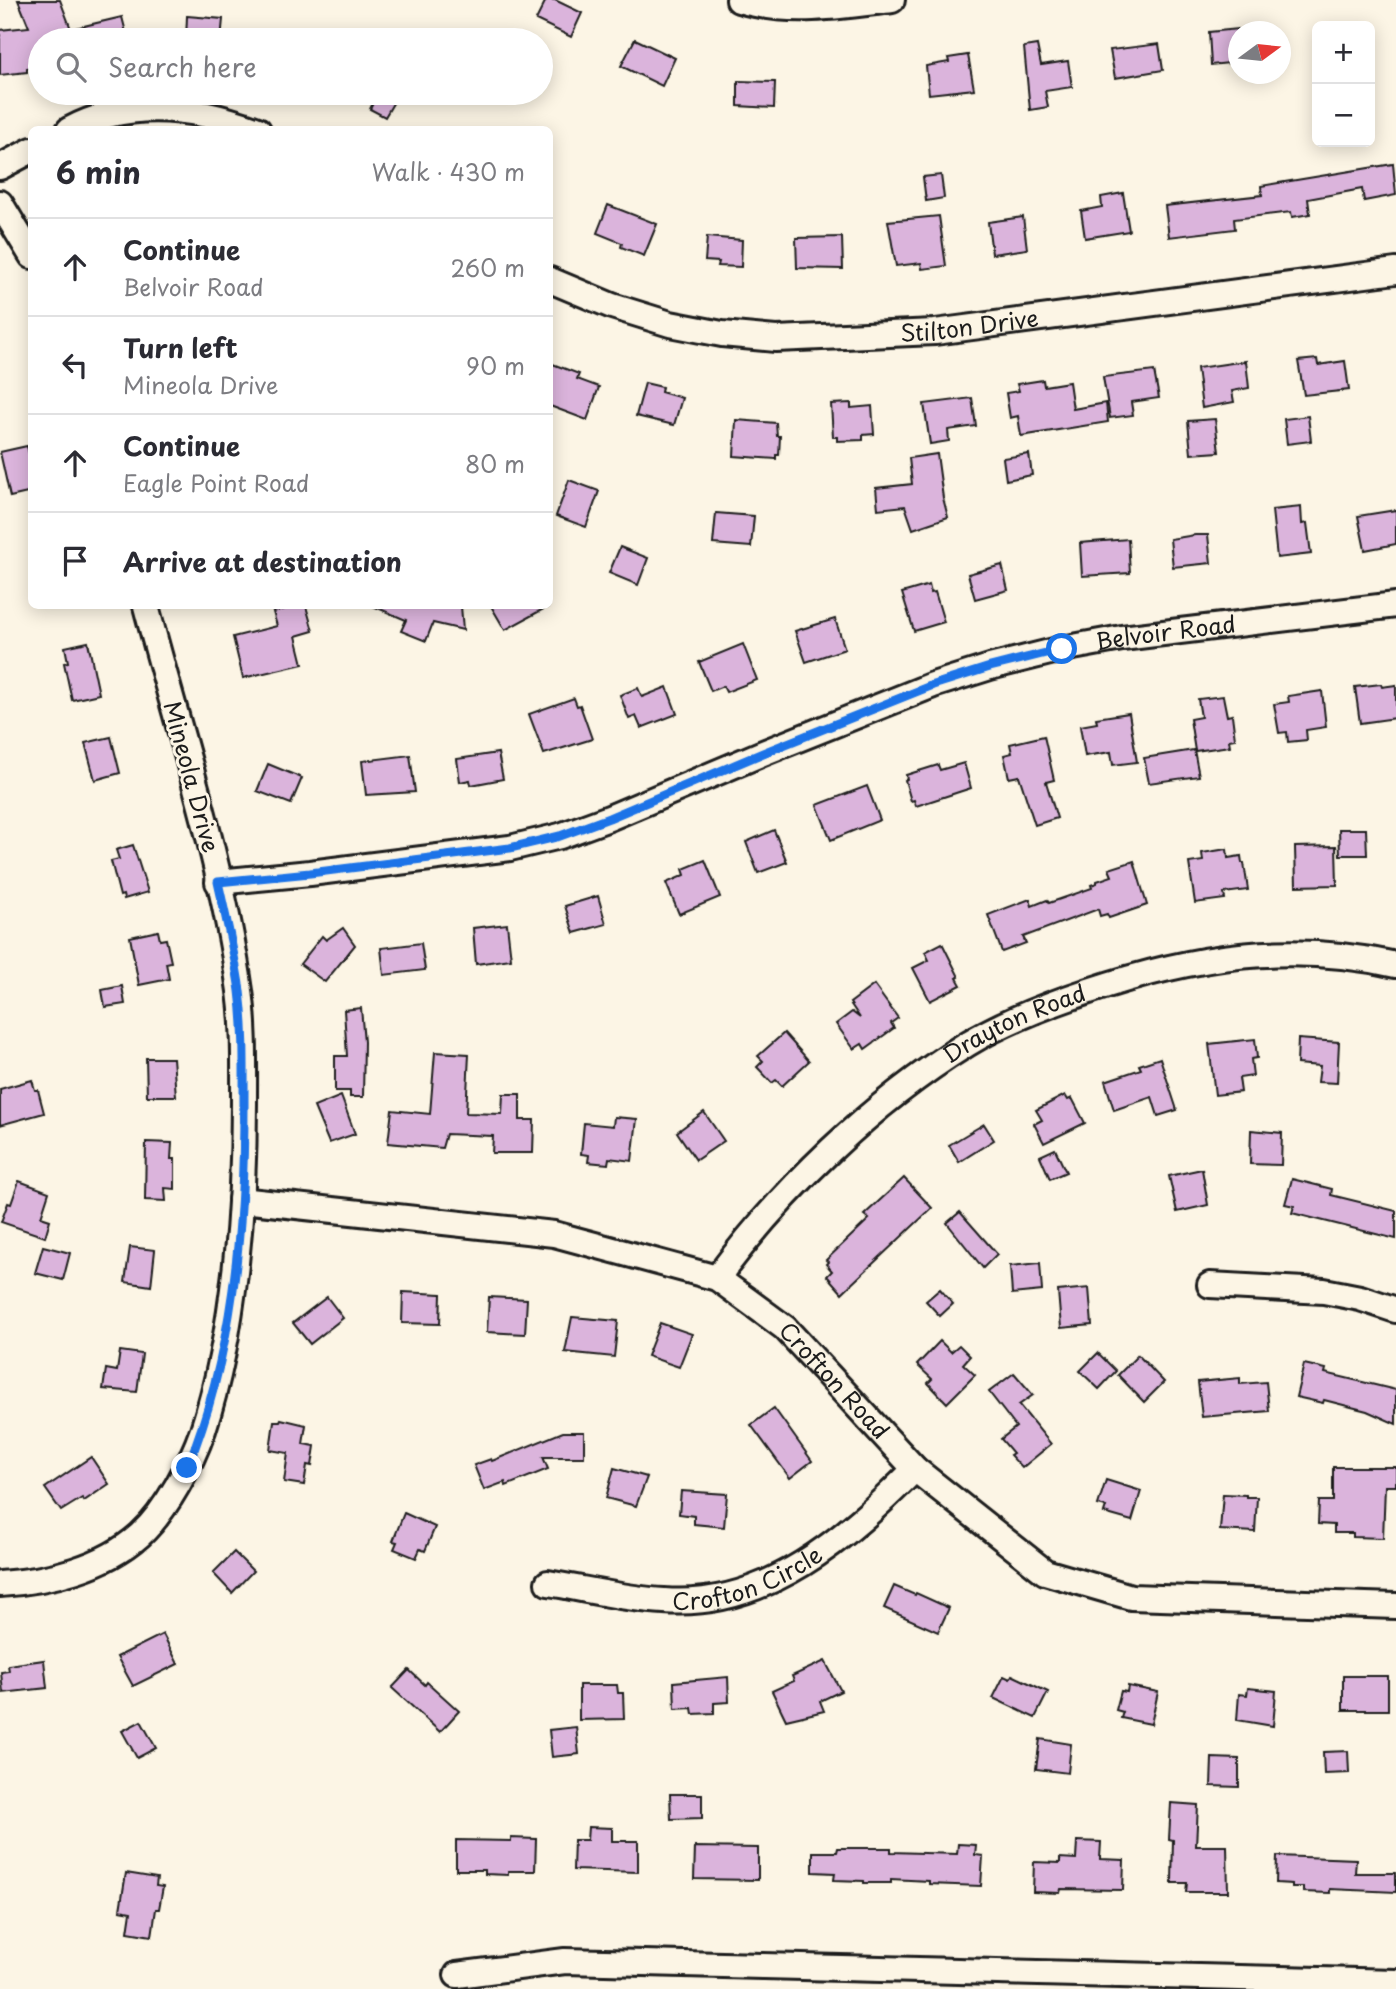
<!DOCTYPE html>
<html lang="en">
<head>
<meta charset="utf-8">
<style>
  body { margin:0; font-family:"Playpen Sans",sans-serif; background:#f7f7f7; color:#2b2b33 }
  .controls { position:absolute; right:21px; top:21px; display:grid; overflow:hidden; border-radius:10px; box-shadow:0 4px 18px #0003 }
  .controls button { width:63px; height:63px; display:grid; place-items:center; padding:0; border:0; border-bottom:2px solid #e1e1e2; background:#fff; color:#2b2b33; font:35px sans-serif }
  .compass { position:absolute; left:1228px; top:21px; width:63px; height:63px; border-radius:50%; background:#fff; box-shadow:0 4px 18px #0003; rotate:75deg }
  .stop { position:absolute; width:21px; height:21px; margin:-16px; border:5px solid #1a73e8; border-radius:50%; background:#fff }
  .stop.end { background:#1a73e8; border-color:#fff; box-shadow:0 2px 7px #0008 }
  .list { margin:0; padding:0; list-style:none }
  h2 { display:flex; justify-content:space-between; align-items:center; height:91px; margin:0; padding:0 28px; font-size:30px }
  h2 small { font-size:23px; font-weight:400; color:#7c7c81 }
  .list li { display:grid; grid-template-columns:46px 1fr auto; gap:21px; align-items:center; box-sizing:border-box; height:98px; padding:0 28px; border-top:2px solid #e1e1e2 }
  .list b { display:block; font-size:26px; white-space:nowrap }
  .list p { margin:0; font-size:23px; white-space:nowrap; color:#7c7c81 }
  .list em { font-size:23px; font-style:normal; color:#7c7c81 }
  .icon { flex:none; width:38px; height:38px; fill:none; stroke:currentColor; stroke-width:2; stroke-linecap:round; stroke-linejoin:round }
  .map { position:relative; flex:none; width:1396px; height:1989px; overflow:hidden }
  .search { position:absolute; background:#fff; box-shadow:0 4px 18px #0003; left:28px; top:28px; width:525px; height:77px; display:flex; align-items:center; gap:18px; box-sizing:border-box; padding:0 24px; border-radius:38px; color:#7c7c81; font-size:26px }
  .panel { position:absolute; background:#fff; box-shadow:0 4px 18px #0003; left:28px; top:126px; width:525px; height:483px; border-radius:10px }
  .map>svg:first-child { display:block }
  .building { fill:#dbb4dc; stroke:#1c1c1c; stroke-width:2 }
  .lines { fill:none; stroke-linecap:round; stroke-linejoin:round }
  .minor-casing { stroke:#1c1c1c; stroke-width:30 }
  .minor { stroke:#fcf5e5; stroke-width:24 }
  .route { stroke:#1a73e8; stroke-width:9 }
  .labels { text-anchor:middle; stroke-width:6; stroke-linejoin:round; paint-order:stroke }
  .street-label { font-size:23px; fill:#1c1c1c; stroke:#fcf5e5 }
</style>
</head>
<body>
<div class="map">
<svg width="1396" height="1989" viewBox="0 0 1396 1989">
  <rect width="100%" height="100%" fill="#fcf5e5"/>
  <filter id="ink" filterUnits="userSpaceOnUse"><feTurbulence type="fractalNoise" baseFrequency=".0143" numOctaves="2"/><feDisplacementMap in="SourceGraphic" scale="14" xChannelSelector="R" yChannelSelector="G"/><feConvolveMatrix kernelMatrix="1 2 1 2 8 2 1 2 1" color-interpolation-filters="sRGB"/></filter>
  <g filter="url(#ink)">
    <!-- building -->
    <g class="building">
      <polygon points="18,0 60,0 71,29 122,17 128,40 40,40 40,67 27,68 27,72 0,75 0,30 29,27"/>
      <polygon points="546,0 555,0 582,13 571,37 536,20"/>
      <polygon points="187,16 223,19 221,40 186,40"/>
      <polygon points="1238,29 1238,62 1211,65 1209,32"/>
      <polygon points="635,39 675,58 662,86 621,66"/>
      <polygon points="1159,44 1163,70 1115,78 1110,50"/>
      <polygon points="1037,45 1041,65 1068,61 1072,87 1045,91 1048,107 1030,110 1024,47"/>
      <polygon points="968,55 974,89 929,94 926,66 949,62 948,58"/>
      <polygon points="738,81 775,82 774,108 738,106"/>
      <polygon points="378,93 399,93 385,117 370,109"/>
      <polygon points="1393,164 1396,195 1364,201 1362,189 1308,199 1310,214 1292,217 1291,212 1234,219 1235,229 1169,237 1165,206 1262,195 1261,186"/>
      <polygon points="941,175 944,198 926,201 923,177"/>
      <polygon points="1123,193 1129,231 1085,238 1081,211 1102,207 1101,197"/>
      <polygon points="608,205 657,224 644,256 621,247 622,243 597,233"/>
      <polygon points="939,216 946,266 922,269 921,263 896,266 888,221"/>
      <polygon points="1023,217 1027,249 992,254 988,222"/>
      <polygon points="707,237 742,240 741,267 718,266 719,262 705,261"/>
      <polygon points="842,237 843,269 797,268 796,238"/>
      <polygon points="1317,359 1318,365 1345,361 1349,390 1304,395 1298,361"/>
      <polygon points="1246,361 1249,388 1232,391 1234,402 1202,408 1197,368"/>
      <polygon points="550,363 579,374 577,379 599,387 587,420 550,406"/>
      <polygon points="1154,371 1159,398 1131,402 1133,415 1110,418 1103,377"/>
      <polygon points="1043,380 1044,386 1069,382 1073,409 1106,403 1108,422 1021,436 1018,416 1010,418 1006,393 1019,391 1017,384"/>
      <polygon points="645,383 662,387 661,392 682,398 674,425 636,416"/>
      <polygon points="972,398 976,426 948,430 949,441 930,444 924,404"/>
      <polygon points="851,403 851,408 872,406 874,434 863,435 863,440 837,441 837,437 833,437 831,404"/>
      <polygon points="1308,416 1311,441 1287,444 1284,419"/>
      <polygon points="1215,419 1219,452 1191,454 1188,421"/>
      <polygon points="736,420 776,423 777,436 780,436 779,455 776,455 776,459 734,456"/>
      <polygon points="27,446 32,465 32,492 10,497 0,452"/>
      <polygon points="937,454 943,498 948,517 913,529 905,506 878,509 876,488 912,484 909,458"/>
      <polygon points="1029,454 1032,475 1006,480 1003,458"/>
      <polygon points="569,480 599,491 586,527 556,516"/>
      <polygon points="1301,507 1302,524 1307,523 1311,554 1277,558 1272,510"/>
      <polygon points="1396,510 1396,544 1365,550 1358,516"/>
      <polygon points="716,513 754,516 751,547 713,544"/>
      <polygon points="1195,535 1208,535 1211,563 1173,567 1170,539"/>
      <polygon points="1128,539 1130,573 1082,576 1080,543"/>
      <polygon points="620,547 648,558 638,585 609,573"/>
      <polygon points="1002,565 1008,590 975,599 968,574"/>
      <polygon points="929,585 931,593 935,592 944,622 914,631 902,593"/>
      <polygon points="298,606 306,606 313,631 296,636 303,664 243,678 233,637 277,626 273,612"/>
      <polygon points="373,606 461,606 463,630 433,623 426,641 401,631 406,620"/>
      <polygon points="491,606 549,606 505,630"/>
      <polygon points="835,619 845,649 806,662 795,631"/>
      <polygon points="88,642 99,694 72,700 64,663 68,662 65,647"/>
      <polygon points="743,644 757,680 726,692 723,686 711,691 699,662"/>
      <polygon points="1381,684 1382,687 1396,685 1396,718 1360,723 1355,687"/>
      <polygon points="667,687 677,714 641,728 636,716 629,719 620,695 638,688 642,697"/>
      <polygon points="1322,691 1326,727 1306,730 1307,740 1288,742 1287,732 1279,733 1274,704 1289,702 1288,696"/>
      <polygon points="1223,696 1227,716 1232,715 1235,739 1229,740 1230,746 1195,751 1190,719 1201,717 1198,699"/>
      <polygon points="574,698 577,706 580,705 592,739 544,754 529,714"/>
      <polygon points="1129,713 1137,762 1113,765 1111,752 1085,756 1080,726 1097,723 1096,718"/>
      <polygon points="1044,736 1054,780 1046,782 1057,818 1035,825 1019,776 1009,778 1004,755 1012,753 1010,744"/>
      <polygon points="111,737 120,773 95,780 85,743"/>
      <polygon points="1194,750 1199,776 1149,783 1144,758"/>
      <polygon points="498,753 503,779 471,785 470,780 460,782 457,759"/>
      <polygon points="410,755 415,792 366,795 362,761"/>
      <polygon points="964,763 971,788 916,806 914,800 911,801 905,780 907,779 906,775 938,765 940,770"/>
      <polygon points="268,764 302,778 291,804 257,791"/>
      <polygon points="867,786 880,820 831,840 817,805"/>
      <polygon points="1339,829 1366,829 1367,855 1340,855"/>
      <polygon points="774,830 787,862 758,873 746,842"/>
      <polygon points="133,845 148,892 124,899 123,895 120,896 111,861 119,859 116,850"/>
      <polygon points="1336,846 1337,885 1296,886 1295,847"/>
      <polygon points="1227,849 1228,858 1241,856 1242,863 1244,863 1248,890 1224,893 1225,899 1195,903 1189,863 1203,861 1202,853"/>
      <polygon points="705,860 720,897 679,914 666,883 685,875 683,869"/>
      <polygon points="1134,861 1147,905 1109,918 1107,914 1100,916 1098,909 1023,937 1026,943 1002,952 988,915 1030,899 1032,906 1047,900 1049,903 1092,888 1091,885 1097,883 1097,881 1112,876 1109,869"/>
      <polygon points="598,896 606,924 574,933 565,906"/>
      <polygon points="507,924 511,959 476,964 473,928"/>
      <polygon points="343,928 355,945 325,982 300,964 322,936 326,940"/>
      <polygon points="158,931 160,940 166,939 171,962 166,963 169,979 139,985 130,937"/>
      <polygon points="421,943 425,970 384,975 381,948"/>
      <polygon points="942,943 959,977 957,978 961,985 930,1001 913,968 929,960 925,952"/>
      <polygon points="874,985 898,1018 891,1023 894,1028 865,1049 862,1044 854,1049 836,1024 852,1012 860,1018 850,1003"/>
      <polygon points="122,986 125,1004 105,1007 102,990"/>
      <polygon points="361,1008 364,1042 363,1097 350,1097 350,1091 335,1091 335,1056 347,1056 344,1010"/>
      <polygon points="784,1033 809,1061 782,1086 776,1080 772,1083 757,1067 763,1061 758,1056"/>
      <polygon points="1255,1039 1257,1058 1251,1059 1253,1076 1239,1078 1241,1092 1215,1095 1209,1044"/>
      <polygon points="1298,1039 1339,1042 1337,1083 1318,1082 1320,1066 1297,1064"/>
      <polygon points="435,1052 469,1054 466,1113 502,1114 503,1094 520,1094 520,1120 534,1120 533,1153 492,1153 493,1136 446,1134 442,1148 388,1143 392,1110 430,1114"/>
      <polygon points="146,1058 173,1058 176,1096 147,1096"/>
      <polygon points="1160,1058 1177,1110 1158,1116 1152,1097 1114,1110 1105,1081 1141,1069 1139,1065"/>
      <polygon points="32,1080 35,1090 38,1090 44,1113 0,1125 0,1089"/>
      <polygon points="1065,1095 1068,1100 1072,1098 1085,1123 1044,1143 1034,1124 1042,1120 1036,1110"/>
      <polygon points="341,1096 355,1134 329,1143 314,1107"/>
      <polygon points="704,1112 724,1141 696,1160 677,1132"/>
      <polygon points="614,1117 637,1119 632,1161 609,1158 608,1164 588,1162 589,1155 581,1154 584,1123 613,1126"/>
      <polygon points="984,1124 994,1140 959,1162 949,1145"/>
      <polygon points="1251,1130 1282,1133 1281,1165 1250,1164"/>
      <polygon points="146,1142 172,1143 171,1159 175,1159 175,1189 165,1188 166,1201 145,1200"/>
      <polygon points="1055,1149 1066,1172 1050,1179 1040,1156"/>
      <polygon points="1202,1169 1208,1205 1177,1212 1169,1176"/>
      <polygon points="904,1178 932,1208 842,1293 827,1276 832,1271 826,1264 828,1262 826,1260 869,1219 864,1215"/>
      <polygon points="1292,1179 1332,1189 1331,1195 1396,1211 1396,1239 1292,1213 1294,1206 1285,1204"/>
      <polygon points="19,1181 49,1192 41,1217 50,1220 45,1237 1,1222 8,1203 11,1204"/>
      <polygon points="960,1212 997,1254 983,1268 947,1223"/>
      <polygon points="43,1246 70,1253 63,1280 35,1273"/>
      <polygon points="130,1247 155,1250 151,1286 125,1282"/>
      <polygon points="1040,1263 1042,1291 1012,1294 1010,1266"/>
      <polygon points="1089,1288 1092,1325 1061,1328 1058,1291"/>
      <polygon points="940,1289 953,1304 940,1316 926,1301"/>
      <polygon points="403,1292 441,1294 440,1324 402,1323"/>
      <polygon points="327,1297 343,1318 310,1344 293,1323"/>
      <polygon points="489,1297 527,1299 525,1334 487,1332"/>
      <polygon points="572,1317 618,1321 614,1357 565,1352"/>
      <polygon points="660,1323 692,1334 679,1367 647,1356"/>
      <polygon points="940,1341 951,1352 959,1345 970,1356 963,1364 975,1375 947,1403 928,1383 932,1379 917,1365"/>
      <polygon points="120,1351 142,1354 137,1392 103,1389 106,1369 117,1371"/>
      <polygon points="1098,1353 1116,1371 1099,1389 1080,1371"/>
      <polygon points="1138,1355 1164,1382 1144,1402 1118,1375"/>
      <polygon points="1304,1364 1326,1369 1325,1373 1396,1390 1396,1424 1367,1411 1324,1400 1323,1403 1296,1397"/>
      <polygon points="1014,1373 1033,1395 1019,1405 1051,1444 1022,1468 1010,1455 1013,1453 1001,1439 1016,1427 989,1392"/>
      <polygon points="1240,1378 1240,1384 1266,1382 1269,1411 1202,1417 1198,1382"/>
      <polygon points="774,1408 812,1461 790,1478 751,1425"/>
      <polygon points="281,1419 306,1425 303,1444 315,1446 312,1466 307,1465 304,1485 284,1482 288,1453 270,1450 274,1421 280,1421"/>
      <polygon points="563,1432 584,1432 584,1457 543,1457 548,1469 506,1486 505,1482 484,1490 474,1465 491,1459 492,1461"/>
      <polygon points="91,1457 109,1484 84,1501 82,1498 61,1511 45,1488"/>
      <polygon points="1333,1467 1396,1467 1396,1486 1385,1486 1383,1538 1353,1537 1353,1533 1334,1533 1334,1525 1318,1524 1319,1501 1333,1501"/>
      <polygon points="614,1468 647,1477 636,1506 606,1498"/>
      <polygon points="1106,1480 1141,1491 1132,1521 1104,1513 1106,1507 1098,1505"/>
      <polygon points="681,1491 727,1494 724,1527 694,1524 694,1516 679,1514"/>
      <polygon points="1223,1494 1246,1495 1246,1497 1257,1497 1255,1532 1220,1530"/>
      <polygon points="404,1513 435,1527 425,1551 420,1549 416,1558 394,1549 397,1542 393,1541"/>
      <polygon points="234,1552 253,1571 232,1593 213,1573"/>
      <polygon points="894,1586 915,1595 916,1593 949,1608 938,1632 884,1608"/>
      <polygon points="163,1634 178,1664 133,1686 117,1657"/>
      <polygon points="44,1660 47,1688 3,1693 1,1672 9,1671 8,1665"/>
      <polygon points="825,1661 841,1691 820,1701 824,1711 786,1720 772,1691 794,1681 792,1676"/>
      <polygon points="409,1670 425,1685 427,1682 459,1711 440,1732 392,1688"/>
      <polygon points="1012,1675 1048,1692 1035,1718 993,1698 1004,1676 1010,1679"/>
      <rect x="1343" y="1676" width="45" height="34"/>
      <polygon points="728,1677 729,1702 714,1703 714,1713 693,1714 692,1708 675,1709 674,1682"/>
      <polygon points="579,1685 617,1685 618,1693 623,1693 624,1719 579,1720"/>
      <polygon points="1128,1686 1158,1692 1151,1724 1121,1718 1123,1712 1116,1710 1121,1691 1127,1692"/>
      <polygon points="1248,1688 1276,1691 1273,1726 1237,1720 1239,1694 1247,1695"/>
      <polygon points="141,1721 156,1748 137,1758 122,1731"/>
      <polygon points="576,1727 579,1754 552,1757 549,1730"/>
      <polygon points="1040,1739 1071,1744 1068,1773 1036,1769"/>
      <polygon points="1348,1751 1349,1773 1324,1774 1323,1752"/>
      <polygon points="1212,1758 1239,1759 1239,1787 1211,1786"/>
      <polygon points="670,1794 702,1794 702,1818 671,1819"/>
      <polygon points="1171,1803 1198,1805 1196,1846 1227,1846 1228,1892 1186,1892 1187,1883 1172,1883 1173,1840 1169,1839"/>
      <polygon points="588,1827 612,1828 612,1841 638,1841 638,1872 573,1870 574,1840 587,1840"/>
      <polygon points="511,1838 536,1839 535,1871 508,1871 508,1875 485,1874 485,1870 456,1870 456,1840 511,1841"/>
      <polygon points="1077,1841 1101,1842 1100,1859 1124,1860 1123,1890 1061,1889 1060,1893 1033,1892 1034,1862 1060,1863 1060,1858 1076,1859"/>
      <polygon points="958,1844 976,1845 975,1855 983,1856 981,1886 929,1884 929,1881 891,1879 891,1883 864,1883 864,1881 834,1880 835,1873 813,1872 813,1852 837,1852 838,1848 891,1848 891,1852 957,1854"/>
      <polygon points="695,1847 758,1848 758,1880 694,1879"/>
      <polygon points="1277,1856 1356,1859 1355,1873 1396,1873 1396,1892 1330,1889 1330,1893 1303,1892 1303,1887 1292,1887 1292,1884 1276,1883"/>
      <polygon points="126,1873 157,1878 156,1886 163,1887 159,1909 156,1909 152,1936 128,1932 131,1912 120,1910"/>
    </g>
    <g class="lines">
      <!-- minor casing -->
      <g class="minor-casing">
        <g id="minor">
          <path d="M739,0C790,15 841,6 892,0"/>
          <path d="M69,130C129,98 196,107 258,130"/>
          <polyline points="0,167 32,150"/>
          <polyline points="0,203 32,256"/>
          <path id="s1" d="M550,280L612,306L670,324L722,334L776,339L935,332L1396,271"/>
          <path id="s2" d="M218,882L310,873L510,848L560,836L609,818L763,753L933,685L990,667L1062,649L1122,638L1396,605"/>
          <path id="s3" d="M241,1200L554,1234L717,1278L785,1328L915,1469L1045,1572L1131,1597L1396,1606"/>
          <path id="s4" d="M717,1278C783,1189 872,1103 967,1044C1005,1021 1047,1005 1089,991C1192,956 1288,941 1396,965"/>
          <polyline points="1210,1285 1324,1291 1360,1298 1396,1310"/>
          <path id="s5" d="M548,1583C586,1589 625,1599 664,1601C767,1609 847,1537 915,1469"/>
          <path d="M0,1584C48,1581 103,1568 140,1535C167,1510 191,1464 203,1430C235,1332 244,1206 244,1103C244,1066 245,1028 240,991C222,862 179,732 146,606"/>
          <polyline points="457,1975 565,1961 1396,1982"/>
        </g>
      </g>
      <!-- minor -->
      <use href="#minor" class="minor"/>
    </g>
  </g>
  <g class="lines" filter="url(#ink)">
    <!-- route -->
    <path class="route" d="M187,1468C233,1356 244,1228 244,1108C244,1069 245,1030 240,991C235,955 226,918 218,882L310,873L510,848L560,836L609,818L763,753L933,685L990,667L1062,649"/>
  </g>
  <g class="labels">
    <!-- street labels -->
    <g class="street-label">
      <text dy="8" stroke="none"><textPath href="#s1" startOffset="429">Stilton Drive</textPath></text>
      <text dy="8" stroke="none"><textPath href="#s2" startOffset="987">Belvoir Road</textPath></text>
      <text transform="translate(191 777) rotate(75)" y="8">Mineola Drive</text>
      <text dy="8" stroke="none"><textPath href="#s4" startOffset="396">Drayton Road</textPath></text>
      <text dy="8" stroke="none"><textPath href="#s3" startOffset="640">Crofton Road</textPath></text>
      <text dy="8" stroke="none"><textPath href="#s5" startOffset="205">Crofton Circle</textPath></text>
    </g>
  </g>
</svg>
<div class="controls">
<button>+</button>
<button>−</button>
</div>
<svg class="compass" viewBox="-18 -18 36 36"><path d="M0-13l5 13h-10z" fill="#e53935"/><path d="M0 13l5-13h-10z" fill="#7c7c81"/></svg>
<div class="stop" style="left:1062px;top:649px"></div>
<div class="stop end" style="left:187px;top:1468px"></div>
<div class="search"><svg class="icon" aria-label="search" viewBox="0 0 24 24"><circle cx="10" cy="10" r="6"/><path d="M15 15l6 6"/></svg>Search here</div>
<section class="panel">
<h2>6 min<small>Walk · 430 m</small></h2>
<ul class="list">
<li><svg class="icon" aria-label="ahead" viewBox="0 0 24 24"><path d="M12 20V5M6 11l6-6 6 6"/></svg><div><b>Continue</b><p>Belvoir Road</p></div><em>260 m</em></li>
<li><svg class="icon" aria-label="left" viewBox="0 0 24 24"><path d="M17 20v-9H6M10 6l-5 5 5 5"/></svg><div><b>Turn left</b><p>Mineola Drive</p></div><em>90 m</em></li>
<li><svg class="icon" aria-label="ahead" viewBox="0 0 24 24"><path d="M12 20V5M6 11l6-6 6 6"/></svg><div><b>Continue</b><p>Eagle Point Road</p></div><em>80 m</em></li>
<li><svg class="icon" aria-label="arrive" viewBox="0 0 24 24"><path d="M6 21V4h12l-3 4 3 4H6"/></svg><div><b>Arrive at destination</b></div></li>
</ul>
</section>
</div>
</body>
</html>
